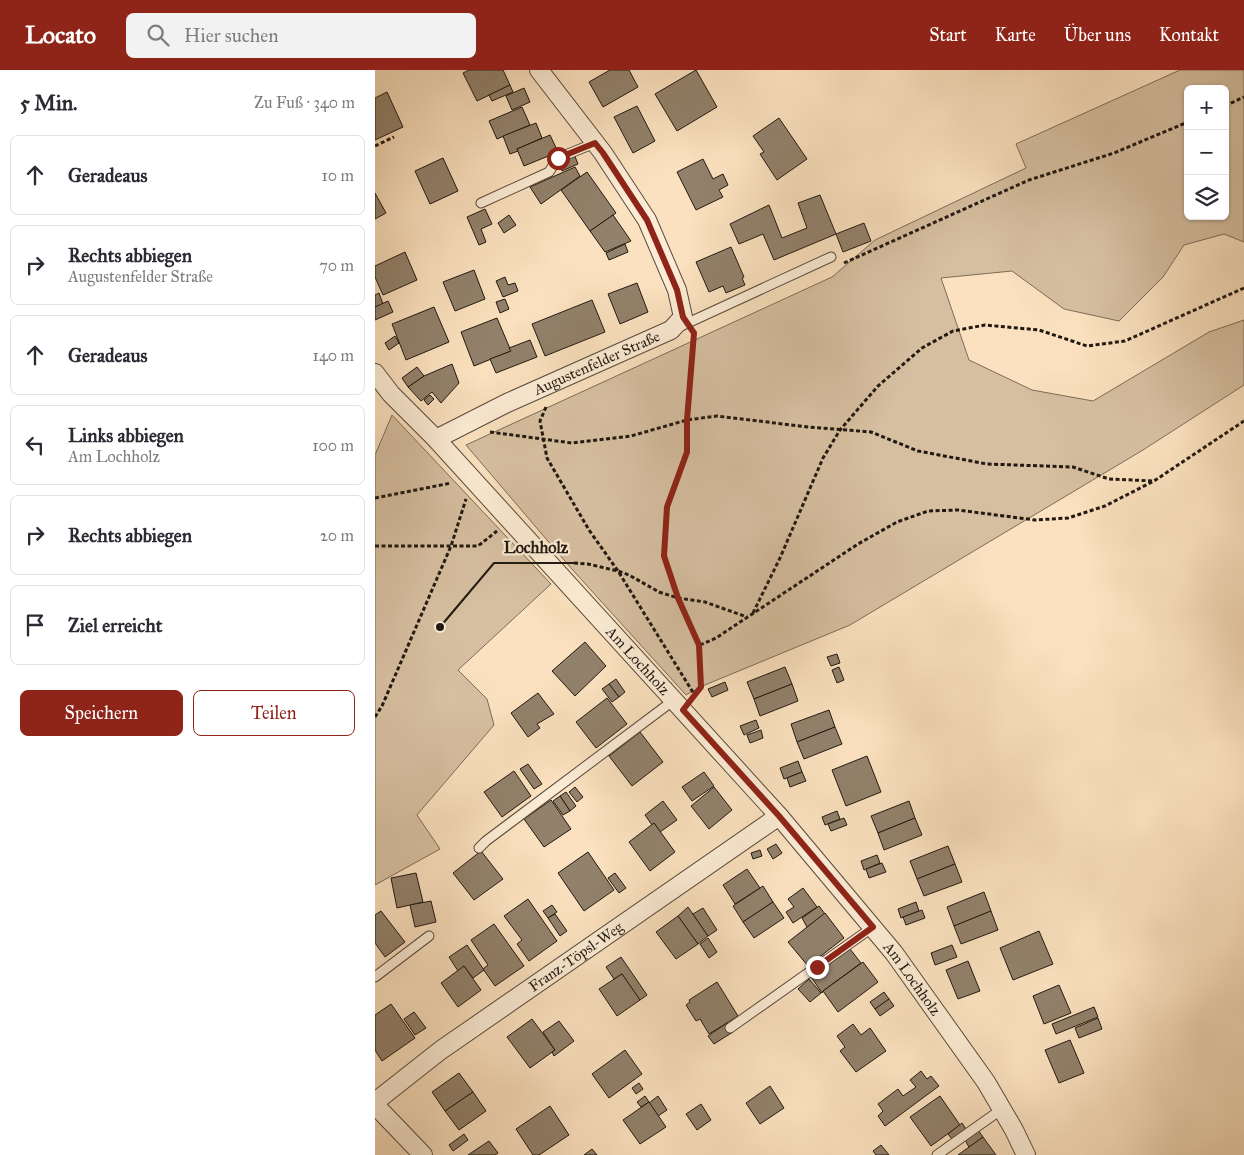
<!DOCTYPE html>
<html lang="de">
<head>
<meta charset="utf-8">
<style>
  body { margin:0; font-family:"IM FELL Great Primer",serif; background:#f2f2f3; color:#2b2b33 }
  .controls { position:absolute; right:15px; top:15px; display:grid; overflow:hidden; border-radius:8px; box-shadow:0 1px 4px #0004 }
  .controls button { width:45px; height:45px; display:grid; place-items:center; padding:0; border:0; border-bottom:1px solid #e1e1e2; background:#fff; color:#2b2b33; font:25px sans-serif }
  .stop { position:absolute; width:15px; height:15px; margin:-11px; border:4px solid #8f2418; border-radius:50%; background:#fff }
  .stop.end { background:#8f2418; border-color:#fff; box-shadow:0 1px 5px #0008 }
  .list { margin:0; padding:0; list-style:none }
  h2 { display:flex; justify-content:space-between; align-items:center; height:65px; margin:0; padding:0 20px; font-size:21px }
  h2 small { font-size:16px; font-weight:400; color:#7c7c81 }
  .list li { display:grid; grid-template-columns:32px 1fr auto; gap:15px; align-items:center; box-sizing:border-box; height:80px; margin:0 10px 10px; padding:0 10px; border:1px solid #e1e1e2; border-radius:8px }
  .list b { display:block; font-size:19px; white-space:nowrap }
  .list p { margin:0; font-size:16px; white-space:nowrap; color:#7c7c81 }
  .list em { font-size:16px; font-style:normal; color:#7c7c81 }
  .actions { display:flex; gap:10px; padding:15px 20px }
  .actions a { flex:1; padding:11px 0; border:1px solid #8f2418; border-radius:8px; text-align:center; font-size:18px; color:#8f2418 }
  .actions .main { background:#8f2418; color:#fff }
  .icon { flex:none; width:28px; height:28px; fill:none; stroke:currentColor; stroke-width:2; stroke-linecap:round; stroke-linejoin:round }
  .map { position:relative; flex:none; width:869px; height:1085px; overflow:hidden }
  header { display:flex; align-items:center; gap:30px; box-sizing:border-box; height:70px; padding:0 25px; background:#8f2418; color:#fff }
  header strong { font-size:24px }
  nav { display:flex; gap:28px; margin-inline-start:auto; font-size:18px }
  .search { width:350px; height:45px; background:#f2f2f3; display:flex; align-items:center; gap:12px; box-sizing:border-box; padding:0 18px; border-radius:8px; color:#7c7c81; font-size:19px }
  main { display:flex }
  aside { flex:1; background:#fff }
  .map>svg:first-child { display:block }
  .green { fill:#d6bfa1; stroke:#7c6c59; fill-rule:evenodd }
  .building { fill:#92816b; stroke:#211911 }
  .lines { fill:none; stroke-linecap:round; stroke-linejoin:round }
  .lane-casing { stroke:#584b3c; stroke-width:11 }
  .street-casing { stroke:#584b3c; stroke-width:20 }
  .path { stroke:#211911; stroke-width:3; stroke-dasharray:4 2.5; stroke-linecap:butt }
  .lane { stroke:#fcecd5; stroke-width:9 }
  .street { stroke:#fcecd5; stroke-width:18 }
  .route { stroke:#8f2418; stroke-width:6 }
  .labels { text-anchor:middle; stroke-width:4.5; stroke-linejoin:round; paint-order:stroke }
  .street-label { font-size:15px; fill:#211911; stroke:#fcecd5 }
  .leader { fill:none; stroke:#211911; stroke-width:2 }
  .callout-dot { fill:#211911; stroke:#fcecd5; stroke-width:2 }
  .callout-label { font-size:16px; text-anchor:middle; font-weight:bold; fill:#211911; stroke:#fcecd5; stroke-width:4.5; stroke-linejoin:round; paint-order:stroke }
</style>
</head>
<body>
<header>
<strong>Locato</strong>
<div class="search"><svg class="icon" aria-label="search" viewBox="0 0 24 24"><circle cx="10" cy="10" r="6"/><path d="M15 15l6 6"/></svg>Hier suchen</div>
<nav><a>Start</a><a>Karte</a><a>Über uns</a><a>Kontakt</a></nav>
</header>
<main>
<aside>
<h2>5 Min.<small>Zu Fuß · 340 m</small></h2>
<ul class="list">
<li><svg class="icon" aria-label="ahead" viewBox="0 0 24 24"><path d="M12 20V5M6 11l6-6 6 6"/></svg><div><b>Geradeaus</b></div><em>10 m</em></li>
<li><svg class="icon" aria-label="right" viewBox="0 0 24 24"><path d="M7 20v-9h11M14 6l5 5-5 5"/></svg><div><b>Rechts abbiegen</b><p>Augustenfelder Straße</p></div><em>70 m</em></li>
<li><svg class="icon" aria-label="ahead" viewBox="0 0 24 24"><path d="M12 20V5M6 11l6-6 6 6"/></svg><div><b>Geradeaus</b></div><em>140 m</em></li>
<li><svg class="icon" aria-label="left" viewBox="0 0 24 24"><path d="M17 20v-9H6M10 6l-5 5 5 5"/></svg><div><b>Links abbiegen</b><p>Am Lochholz</p></div><em>100 m</em></li>
<li><svg class="icon" aria-label="right" viewBox="0 0 24 24"><path d="M7 20v-9h11M14 6l5 5-5 5"/></svg><div><b>Rechts abbiegen</b></div><em>20 m</em></li>
<li><svg class="icon" aria-label="arrive" viewBox="0 0 24 24"><path d="M6 21V4h12l-3 4 3 4H6"/></svg><div><b>Ziel erreicht</b></div></li>
</ul>
<div class="actions"><a class="main">Speichern</a><a>Teilen</a></div>
</aside>
<div class="map">
<svg width="869" height="1085" viewBox="0 0 869 1085">
  <rect width="100%" height="100%" fill="#fbe1bf"/>
  <filter id="stains"><feTurbulence type="fractalNoise" baseFrequency=".004" numOctaves="4"/><feColorMatrix values="0 0 0 0 .2 0 0 0 0 .09 0 0 0 0 .02 0 0 0 .5 -.17"/></filter>
  <radialGradient id="worn" r=".72"><stop offset=".6" stop-color="#630" stop-opacity="0"/><stop offset="1" stop-color="#630" stop-opacity=".3"/></radialGradient>
  <!-- green -->
  <g class="green">
    <path d="M805,0H869V172L849,164L809,175L788,207L744,251L689,239L637,201L566,208L594,290L657,320L718,331L834,262L869,250V315L768,380L475,555L325,617L311,625L195,497L91,375L457,207L500,170L651,98L641,74ZM813,19H850V146H813Z"/>
    <polygon points="17,345 176,514 83,600 112,629 119,655 42,745 65,779 0,815 0,385"/>
  </g>
  <!-- building -->
  <g class="building">
    <polygon points="94,0 128,0 135,15 102,31 88,3"/>
    <polygon points="235,0 254,0 263,17 228,37 214,12"/>
    <polygon points="321,0 342,37 302,61 280,24"/>
    <polygon points="135,15 138,22 117,31 114,25"/>
    <polygon points="149,18 155,32 137,40 131,26"/>
    <polygon points="12,22 28,57 0,70 0,28"/>
    <polygon points="262,36 280,71 258,83 239,47"/>
    <polygon points="147,37 155,55 122,69 114,51"/>
    <polygon points="404,48 432,89 402,110 385,84 389,82 378,66"/>
    <polygon points="161,53 167,68 142,79 143,81 135,84 128,66"/>
    <polygon points="175,65 183,82 149,96 142,79"/>
    <polygon points="199,84 203,94 187,101 183,91"/>
    <polygon points="68,88 83,121 55,134 40,101"/>
    <polygon points="328,89 338,109 348,104 353,115 344,120 348,127 321,140 302,102"/>
    <polygon points="200,97 205,106 166,134 155,117"/>
    <polygon points="212,102 241,143 215,161 186,120"/>
    <polygon points="0,123 11,143 0,149"/>
    <polygon points="445,125 461,164 399,190 388,164 364,174 355,154 394,135 407,168 432,158 423,133"/>
    <polygon points="110,139 117,154 106,159 111,172 104,175 92,147"/>
    <polygon points="134,145 141,155 129,163 123,153"/>
    <polygon points="238,145 256,171 230,182 215,161"/>
    <polygon points="489,153 496,171 468,182 461,164"/>
    <polygon points="250,174 253,182 234,190 231,183"/>
    <polygon points="356,177 369,207 367,208 370,215 351,223 348,216 334,222 321,192"/>
    <polygon points="30,182 42,210 8,225 0,207 0,196"/>
    <polygon points="99,200 110,229 80,241 68,212"/>
    <polygon points="130,207 133,215 140,213 143,221 128,227 121,211"/>
    <polygon points="262,213 273,242 245,254 233,224"/>
    <polygon points="4,223 8,234 0,237 0,225"/>
    <polygon points="130,229 134,239 125,243 121,232"/>
    <polygon points="217,230 230,262 170,286 157,254"/>
    <polygon points="13,231 18,242 0,250 0,237"/>
    <polygon points="59,237 74,272 31,290 17,254"/>
    <polygon points="122,248 136,281 99,296 86,262"/>
    <polygon points="20,266 24,273 14,280 10,273"/>
    <polygon points="155,270 162,287 121,303 115,289 136,281 134,278"/>
    <polygon points="77,294 84,313 66,333 57,322 46,331 33,317 49,306"/>
    <polygon points="42,297 49,306 33,317 27,308"/>
    <polygon points="55,325 59,329 53,335 49,330"/>
    <polygon points="210,572 231,596 200,626 177,601"/>
    <polygon points="462,584 465,593 456,596 452,587"/>
    <polygon points="410,597 417,614 379,629 372,612"/>
    <polygon points="464,597 469,610 462,613 457,600"/>
    <polygon points="241,609 250,622 244,627 234,614"/>
    <polygon points="350,612 353,620 337,627 333,619"/>
    <polygon points="234,614 244,627 237,632 227,619"/>
    <polygon points="417,614 423,631 385,646 379,629"/>
    <polygon points="163,623 179,644 162,654 165,658 153,667 136,643"/>
    <polygon points="232,628 252,654 221,678 201,652"/>
    <polygon points="454,640 460,657 422,672 416,654"/>
    <polygon points="381,650 384,658 369,665 365,656"/>
    <polygon points="460,657 467,674 429,689 422,672"/>
    <polygon points="386,660 388,668 375,673 372,665"/>
    <polygon points="265,662 288,692 257,716 234,686"/>
    <polygon points="492,686 506,722 471,736 457,700"/>
    <polygon points="423,691 427,702 409,709 405,698"/>
    <polygon points="153,694 167,714 159,719 145,699"/>
    <polygon points="139,701 156,726 127,747 109,722"/>
    <polygon points="329,702 339,716 317,731 307,717"/>
    <polygon points="427,702 431,711 415,717 412,708"/>
    <polygon points="200,717 208,727 202,732 194,722"/>
    <polygon points="339,717 357,740 334,759 316,736"/>
    <polygon points="191,722 201,736 195,741 185,726"/>
    <polygon points="185,726 195,741 188,745 178,731"/>
    <polygon points="176,730 196,759 169,777 149,749"/>
    <polygon points="288,731 302,750 285,762 279,753 277,755 270,745"/>
    <polygon points="534,731 540,748 503,763 496,746"/>
    <polygon points="462,741 465,749 450,755 447,747"/>
    <polygon points="469,748 472,755 456,761 453,754"/>
    <polygon points="540,748 547,765 509,780 503,763"/>
    <polygon points="279,753 300,782 275,801 254,772"/>
    <polygon points="401,774 407,783 398,789 392,779"/>
    <polygon points="573,776 580,794 542,809 535,791"/>
    <polygon points="385,780 387,786 378,789 376,783"/>
    <polygon points="106,781 128,809 99,830 78,803"/>
    <polygon points="213,782 239,820 209,841 183,803"/>
    <polygon points="502,785 505,793 489,800 486,791"/>
    <polygon points="507,793 511,802 494,808 491,799"/>
    <polygon points="580,794 587,812 549,826 542,809"/>
    <polygon points="372,799 385,818 360,834 348,815"/>
    <polygon points="41,803 48,832 22,838 16,808"/>
    <polygon points="240,803 251,818 244,823 233,808"/>
    <polygon points="388,816 398,832 368,852 358,836"/>
    <polygon points="428,818 442,837 418,853 411,842 419,837 413,829"/>
    <polygon points="609,822 616,841 579,856 572,837"/>
    <polygon points="153,829 182,871 154,891 142,874 147,870 129,846"/>
    <polygon points="56,831 61,852 40,857 35,835"/>
    <polygon points="398,832 409,848 379,868 368,852"/>
    <polygon points="541,832 544,841 526,848 523,839"/>
    <polygon points="177,835 182,842 173,848 168,841"/>
    <polygon points="444,836 450,844 432,857 427,848"/>
    <polygon points="313,837 333,866 323,874 303,846"/>
    <polygon points="328,838 342,860 333,866 318,844"/>
    <polygon points="547,840 550,848 531,855 528,847"/>
    <polygon points="6,841 30,872 10,887 0,873 0,845"/>
    <polygon points="616,841 623,860 586,874 579,856"/>
    <polygon points="450,843 469,868 433,896 413,872"/>
    <polygon points="180,844 192,861 185,866 173,848"/>
    <polygon points="303,846 323,874 301,889 281,862"/>
    <polygon points="119,854 149,896 120,916 108,899 113,895 96,870"/>
    <polygon points="664,861 678,894 638,910 625,878"/>
    <polygon points="333,868 342,882 334,888 325,874"/>
    <polygon points="92,875 109,900 98,908 89,896 83,901 74,887"/>
    <polygon points="577,875 582,887 560,895 556,883"/>
    <polygon points="475,879 486,893 448,921 447,923 436,907"/>
    <polygon points="246,887 272,925 265,930 247,904 239,909 231,897"/>
    <polygon points="593,891 605,921 583,929 571,900"/>
    <polygon points="488,892 503,912 463,942 448,921"/>
    <polygon points="89,896 106,920 83,937 66,913"/>
    <polygon points="247,904 265,930 242,946 224,919"/>
    <polygon points="434,909 446,923 435,932 423,919"/>
    <polygon points="342,912 363,946 334,964 325,949 321,951 311,935 315,932 314,930"/>
    <polygon points="684,915 696,943 669,954 658,926"/>
    <polygon points="509,922 514,929 500,939 495,932"/>
    <polygon points="514,929 519,936 505,946 500,939"/>
    <polygon points="16,934 40,968 7,991 0,980 0,945"/>
    <polygon points="719,937 723,947 681,964 677,954"/>
    <polygon points="39,942 51,958 40,965 29,949"/>
    <polygon points="723,948 727,959 704,968 700,958"/>
    <polygon points="157,949 180,980 155,998 132,967"/>
    <polygon points="184,951 199,971 179,986 177,982 180,980 168,962"/>
    <polygon points="352,953 358,962 339,974 333,966"/>
    <polygon points="478,954 486,965 495,958 511,981 481,1002 465,981 470,977 462,966"/>
    <polygon points="695,970 709,1003 684,1013 670,980"/>
    <polygon points="250,980 267,1004 234,1028 217,1004"/>
    <polygon points="546,1001 552,1009 556,1006 564,1016 510,1056 503,1046 508,1041 503,1034 523,1019 528,1026 541,1017 535,1010"/>
    <polygon points="84,1003 98,1022 70,1041 57,1022"/>
    <polygon points="264,1013 268,1019 261,1024 257,1018"/>
    <polygon points="395,1016 409,1038 385,1054 371,1033"/>
    <polygon points="98,1022 111,1041 84,1060 70,1041"/>
    <polygon points="270,1026 274,1032 266,1037 262,1032"/>
    <polygon points="283,1026 292,1040 283,1046 274,1033"/>
    <polygon points="565,1026 585,1055 556,1076 535,1047"/>
    <polygon points="274,1032 291,1057 265,1074 248,1050"/>
    <polygon points="326,1034 336,1050 322,1060 311,1044"/>
    <polygon points="175,1036 194,1065 164,1085 158,1085 141,1059"/>
    <polygon points="587,1053 591,1059 577,1069 573,1064"/>
    <polygon points="603,1060 608,1067 594,1077 590,1070"/>
    <polygon points="89,1064 93,1070 78,1081 74,1075"/>
    <polygon points="608,1067 621,1085 583,1085"/>
    <polygon points="114,1071 123,1083 120,1085 93,1085"/>
    <polygon points="506,1075 514,1085 501,1085 498,1081"/>
    <polygon points="217,1079 222,1085 209,1085"/>
  </g>
  <g class="lines">
    <!-- lane casing -->
    <g class="lane-casing">
      <g id="lane">
        <polyline points="106,133 174,102 183,88 220,73"/>
        <polyline points="304,257 456,187"/>
        <polyline points="104,778 111,771 299,630"/>
        <polyline points="0,907 54,866"/>
        <polyline points="355,958 498,857"/>
        <polyline points="562,1085 627,1039"/>
      </g>
    </g>
    <!-- street casing -->
    <g class="street-casing">
      <g id="street">
        <path id="s1" d="M0,303L16,324L61,369L404,746L519,883L611,1012L639,1060L651,1085"/>
        <path id="s2" d="M61,369L132,333L296,260L308,247L302,220L272,150L228,83L164,0"/>
        <path id="s3" d="M0,1032L66,980L404,746"/>
        <polyline points="0,1035 48,1085"/>
      </g>
    </g>
    <!-- path -->
    <g class="path">
      <polyline points="850,36 869,27"/>
      <polyline points="0,76 19,67"/>
      <polyline points="469,193 654,110 739,83 813,52"/>
      <polyline points="171,337 165,351 172,388 214,460 243,501 319,624"/>
      <polyline points="115,362 197,373 256,366 312,350 342,346 433,357 496,362 543,381 612,394 698,397 734,409 779,411"/>
      <polyline points="0,428 76,413"/>
      <polyline points="0,476 103,476 122,461"/>
      <polyline points="199,493 213,494 243,501 254,505 284,522 303,528 330,532 372,547"/>
      <polyline points="378,543 405,488 448,388 465,360 503,316 547,278 578,261 610,255 664,260 712,276 750,271 869,218"/>
      <polyline points="325,575 341,568 483,474 522,452 553,441 583,440 660,450 693,448 730,436 779,411 869,351"/>
      <polyline points="318,627 325,617 325,575 303,528 289,485 292,437 311,382 312,350 319,264"/>
      <polyline points="0,647 7,636 76,476 91,429"/>
    </g>
    <!-- lane -->
    <use href="#lane" class="lane"/>
    <!-- street -->
    <use href="#street" class="street"/>
  </g>
  <g class="lines">
    <!-- route -->
    <polyline class="route" points="183,88 220,73 228,83 272,150 302,220 308,247 319,263 312,350 312,382 292,437 289,486 303,528 324,575 326,617 308,640 404,746 498,857 442,897"/>
  </g>
  <g class="labels">
    <!-- street labels -->
    <g class="street-label">
      <text dy="5" stroke="none"><textPath href="#s2" startOffset="178">Augustenfelder Straße</textPath></text>
      <text dy="5" stroke="none"><textPath href="#s1" startOffset="390">Am Lochholz</textPath></text>
      <text dy="5" stroke="none"><textPath href="#s3" startOffset="248">Franz-Töpsl-Weg</textPath></text>
      <text dy="5" stroke="none"><textPath href="#s1" startOffset="810">Am Lochholz</textPath></text>
    </g>
  </g>
  <!-- callouts -->
  <path class="leader" d="M65 557L119 493H203"/>
  <circle class="callout-dot" cx="65" cy="557" r="5"/>
  <g class="callout-label">
    <text x="161" y="483">Lochholz</text>
  </g>
  <rect width="100%" height="100%" filter="url(#stains)"/>
  <rect width="100%" height="100%" fill="url(#worn)"/>
</svg>
<div class="controls">
<button>+</button>
<button>−</button>
<button><svg class="icon" aria-label="layers" viewBox="0 0 24 24"><path d="M12 4l9 5-9 5-9-5zM3 14l9 5 9-5"/></svg></button>
</div>
<div class="stop" style="left:183px;top:88px"></div>
<div class="stop end" style="left:442px;top:897px"></div>
</div>
</main>
</body>
</html>
